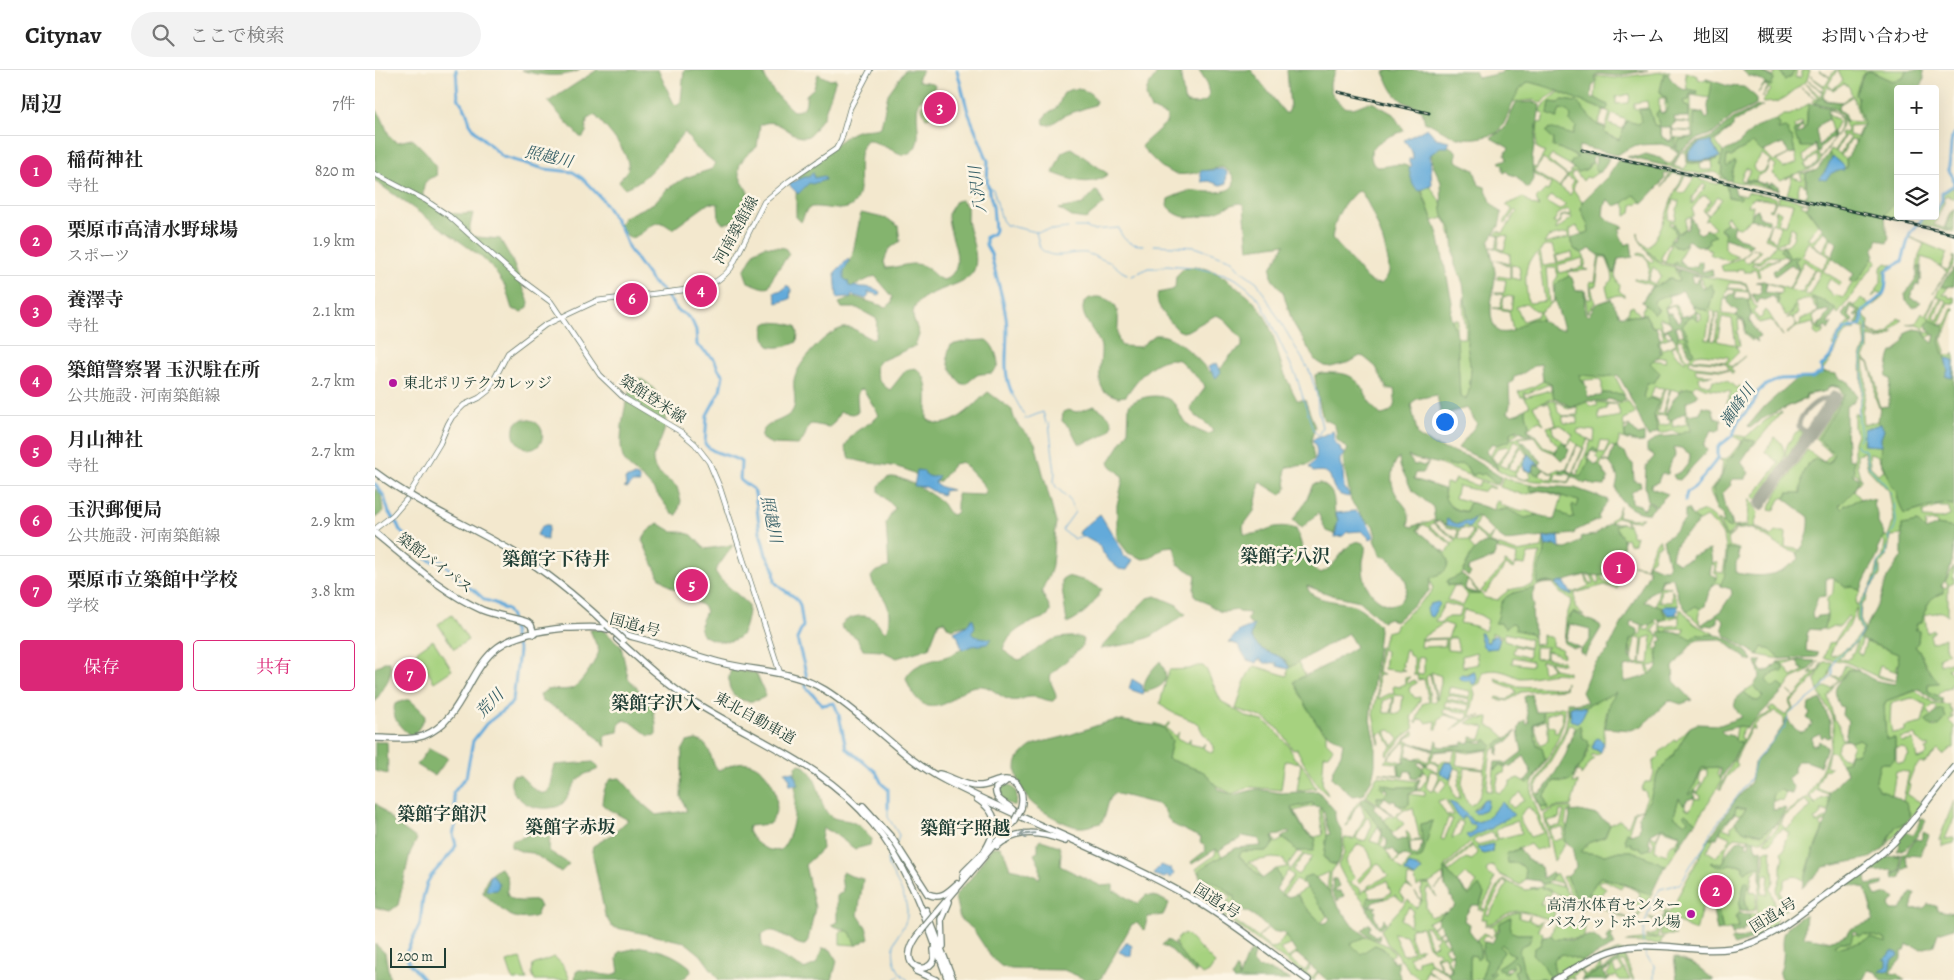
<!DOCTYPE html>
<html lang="ja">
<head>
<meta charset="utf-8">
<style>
  body { margin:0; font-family:Alegreya,"Noto Serif JP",serif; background:#f2f2f2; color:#222 }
  .controls { position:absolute; right:15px; top:15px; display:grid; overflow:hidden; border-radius:5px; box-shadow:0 5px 20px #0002 }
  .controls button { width:45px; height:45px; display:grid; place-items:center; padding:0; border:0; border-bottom:1px solid #e0e0e0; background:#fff; color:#222; font:25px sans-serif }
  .scale { position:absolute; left:15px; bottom:12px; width:56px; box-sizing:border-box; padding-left:5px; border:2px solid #1f3d34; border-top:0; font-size:14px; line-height:18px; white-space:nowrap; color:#1f3d34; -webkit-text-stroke:4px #fcf5e5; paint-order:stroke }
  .you { position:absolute; left:1069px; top:351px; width:18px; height:18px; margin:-12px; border:4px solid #fff; border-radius:50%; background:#1a73e8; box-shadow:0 0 0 8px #1a73e833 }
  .badge { display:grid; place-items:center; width:32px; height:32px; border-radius:50%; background:#db2777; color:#fff; font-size:16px; font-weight:700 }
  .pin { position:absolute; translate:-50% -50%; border:2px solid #fff; box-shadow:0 1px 5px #0006 }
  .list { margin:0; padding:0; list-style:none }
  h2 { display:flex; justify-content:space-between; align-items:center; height:65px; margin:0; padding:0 20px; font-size:21px }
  h2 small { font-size:16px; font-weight:400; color:#767676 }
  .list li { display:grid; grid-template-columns:32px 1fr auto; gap:15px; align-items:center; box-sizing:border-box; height:70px; padding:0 20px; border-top:1px solid #e0e0e0 }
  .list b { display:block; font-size:19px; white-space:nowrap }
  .list p { margin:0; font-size:16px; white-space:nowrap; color:#767676 }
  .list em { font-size:16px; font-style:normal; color:#767676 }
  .actions { display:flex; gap:10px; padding:15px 20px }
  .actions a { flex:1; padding:11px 0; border:1px solid #db2777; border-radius:5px; text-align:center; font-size:18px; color:#db2777 }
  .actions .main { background:#db2777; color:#fff }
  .icon { flex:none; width:28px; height:28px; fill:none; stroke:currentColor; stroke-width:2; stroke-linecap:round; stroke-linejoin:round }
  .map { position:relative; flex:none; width:1579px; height:910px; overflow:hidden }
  header { display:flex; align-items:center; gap:30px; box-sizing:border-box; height:70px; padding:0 25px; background:#fff; border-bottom:1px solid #e0e0e0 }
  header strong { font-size:24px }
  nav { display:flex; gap:28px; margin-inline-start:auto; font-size:18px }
  .search { width:350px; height:45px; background:#f2f2f2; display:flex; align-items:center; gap:12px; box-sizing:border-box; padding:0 18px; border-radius:28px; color:#767676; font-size:19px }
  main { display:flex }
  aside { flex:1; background:#fff }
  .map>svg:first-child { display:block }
  .green { fill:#a6d27f; stroke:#62885a; fill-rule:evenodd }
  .forest { fill:#84b46e; stroke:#527851; fill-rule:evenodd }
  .water { fill:#64aada; stroke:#427487 }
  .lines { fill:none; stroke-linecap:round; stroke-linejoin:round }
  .stream { stroke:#64aada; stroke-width:1 }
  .river { stroke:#64aada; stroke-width:3 }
  .taxiway { stroke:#899281; stroke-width:5 }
  .runway { stroke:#899281; stroke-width:12 }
  .major-casing { stroke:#69796a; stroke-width:6 }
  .highway-casing { stroke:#69796a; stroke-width:8 }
  .major { stroke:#fff; stroke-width:4.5 }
  .highway { stroke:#fff; stroke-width:5.5 }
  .rail-casing { stroke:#1f3d34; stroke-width:3 }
  .rail { stroke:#fcf5e5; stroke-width:1; stroke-dasharray:4; stroke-linecap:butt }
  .highway-bridge-casing { stroke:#69796a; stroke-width:8; stroke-linecap:butt }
  .highway-bridge { stroke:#fff; stroke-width:5.5 }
  .oneway { stroke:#8f9e9a }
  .poi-dot { fill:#b5179e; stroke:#fcf5e5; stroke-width:2 }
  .labels { text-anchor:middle; stroke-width:5; stroke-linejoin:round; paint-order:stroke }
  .street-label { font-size:15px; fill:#1f3d34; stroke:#fcf5e5 }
  .poi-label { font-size:15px; fill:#1f3d34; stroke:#fcf5e5; text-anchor:start }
  .water-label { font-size:16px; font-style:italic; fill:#345e66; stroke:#fcf5e5 }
  .quarter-label { font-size:18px; font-weight:bold; fill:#1f3d34; stroke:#fcf5e5 }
</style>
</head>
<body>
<header>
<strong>Citynav</strong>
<div class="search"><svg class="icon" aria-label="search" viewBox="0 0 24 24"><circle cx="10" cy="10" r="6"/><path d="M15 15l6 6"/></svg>ここで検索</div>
<nav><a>ホーム</a><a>地図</a><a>概要</a><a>お問い合わせ</a></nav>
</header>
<main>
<aside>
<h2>周辺<small>7件</small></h2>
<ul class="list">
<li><span class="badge">1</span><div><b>稲荷神社</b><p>寺社</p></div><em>820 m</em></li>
<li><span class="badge">2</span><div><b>栗原市高清水野球場</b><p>スポーツ</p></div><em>1.9 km</em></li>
<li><span class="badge">3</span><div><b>養澤寺</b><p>寺社</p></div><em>2.1 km</em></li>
<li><span class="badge">4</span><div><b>築館警察署 玉沢駐在所</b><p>公共施設 · 河南築館線</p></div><em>2.7 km</em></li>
<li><span class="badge">5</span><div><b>月山神社</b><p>寺社</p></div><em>2.7 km</em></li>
<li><span class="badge">6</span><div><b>玉沢郵便局</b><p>公共施設 · 河南築館線</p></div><em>2.9 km</em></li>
<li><span class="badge">7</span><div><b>栗原市立築館中学校</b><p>学校</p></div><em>3.8 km</em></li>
</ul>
<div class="actions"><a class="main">保存</a><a>共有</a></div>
</aside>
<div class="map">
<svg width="1579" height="910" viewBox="0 0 1579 910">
  <rect width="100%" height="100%" fill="#fcf5e5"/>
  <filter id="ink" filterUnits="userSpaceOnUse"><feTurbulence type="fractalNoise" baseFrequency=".02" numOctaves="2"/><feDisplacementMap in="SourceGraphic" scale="10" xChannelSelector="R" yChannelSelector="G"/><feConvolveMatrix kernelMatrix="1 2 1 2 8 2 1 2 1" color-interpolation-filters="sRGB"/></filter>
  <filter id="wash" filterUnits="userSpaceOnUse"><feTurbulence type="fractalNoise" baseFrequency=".0096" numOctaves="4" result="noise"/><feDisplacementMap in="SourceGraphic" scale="20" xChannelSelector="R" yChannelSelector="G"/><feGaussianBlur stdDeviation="1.12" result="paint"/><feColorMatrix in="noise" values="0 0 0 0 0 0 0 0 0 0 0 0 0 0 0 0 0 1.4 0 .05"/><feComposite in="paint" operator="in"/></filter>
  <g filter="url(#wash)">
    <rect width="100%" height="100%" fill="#f3e8ce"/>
    <!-- green -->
    <g class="green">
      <polygon points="1390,0 1401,3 1402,0 1405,0 1409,10 1416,7 1420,0 1422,0 1420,8 1427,7 1427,0 1435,0 1432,10 1411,27 1402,32 1388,33 1387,32 1396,20 1394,18 1386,29 1393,17 1390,15 1383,23 1389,14 1396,16 1399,10 1398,7 1388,2 1399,7 1400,3"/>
      <path d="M1444,0L1455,7L1460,0H1462L1453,15L1458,19L1468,10L1463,0H1531L1528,8L1517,11L1495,1L1487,5L1480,25L1483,28V36L1489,54L1480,73V70L1476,69L1466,86L1471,89L1472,98H1469C1467,90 1458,89 1454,83L1456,79L1460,81L1468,66L1465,64L1466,62L1472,63V57L1469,55L1470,53L1472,51L1486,52L1478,26L1465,34V32L1450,31L1447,27L1439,33L1437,31L1440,29L1426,18L1441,29L1444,27L1430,14L1446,26L1448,22L1433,11L1448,21L1449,17L1435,6L1450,16L1455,8ZM1469,13L1474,17L1477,25L1467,32L1450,30L1448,26L1452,17L1458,20ZM1487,55L1482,67L1474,65V56ZM1470,65L1475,68L1465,85L1461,82Z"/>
      <path d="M1295,1L1293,4H1289L1285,21L1287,26L1291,27L1293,38L1289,43H1286L1290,41V28H1284V40L1281,44L1287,67L1295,71L1297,67L1296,60L1317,61L1316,53L1301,52L1297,57L1300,51L1315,53L1314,37L1310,36L1308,31L1314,30L1315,24H1322L1323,21L1312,19L1310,2L1323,6V9L1330,11L1331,8L1332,11L1338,13L1335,28L1316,25V42L1328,43L1319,44V67L1304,70L1301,80L1305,81L1296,97L1291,96V93L1296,94L1303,82L1295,78H1300L1301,68H1298L1295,72L1286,67L1284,56L1279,55L1274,39L1266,52L1263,54L1252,51L1245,70L1229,63L1230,58L1222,55L1202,32L1187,30L1184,33L1175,32L1173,44L1182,48L1185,39L1192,41L1196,45L1195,52L1201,56L1198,65L1175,59L1171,62L1179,69L1178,77L1184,78L1203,88L1197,91L1195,95L1177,85L1173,90L1193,106L1198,98L1204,102L1212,99L1217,92L1221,95L1220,98L1222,103L1215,108L1211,107L1208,111L1201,102L1197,103L1196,106L1201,111L1198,119L1207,132L1206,139L1213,156L1214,162L1207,164L1201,156L1195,160L1196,173L1200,180L1207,183L1211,191L1209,199L1213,200L1193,202L1194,206L1181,215L1179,231L1165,242L1167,250L1154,251L1138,261L1134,241L1118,238H1125L1128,225L1120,223H1129L1131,210L1122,209L1123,206L1135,208V196L1120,190L1135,194V184L1116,177L1121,178L1124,165L1120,164L1123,161L1128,163L1142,142L1140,140L1131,153L1129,152L1137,140L1131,135L1148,127L1156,134L1164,137L1161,129L1170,120L1173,121L1176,114L1159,104L1158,97L1161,98L1170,82L1161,77L1163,52L1167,53L1169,43L1165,42C1170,31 1176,29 1184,22C1200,28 1215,36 1231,40L1233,35L1220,28L1222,6L1240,8ZM1255,24L1254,33L1241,34V27ZM1272,31L1273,38L1259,39V33ZM1229,40L1235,42L1231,57L1223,54ZM1237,44L1251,50L1248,59L1234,54ZM1297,60L1317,62V67L1305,68L1298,67ZM1168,89L1192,106L1184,117L1159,102ZM1192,107L1199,111L1195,117L1198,120L1195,125L1185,117ZM1176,126L1190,134V136L1184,140L1171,132ZM1193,139L1196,144L1186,146L1183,153H1178L1183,144ZM1187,146H1196L1197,148L1181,160V155L1184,153ZM1193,163V168L1169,174L1173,167ZM1125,165L1133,166L1129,180L1123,178ZM1177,175L1182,194L1168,196L1165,182L1168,177ZM1197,182L1198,188L1183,192L1181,186ZM1163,183L1170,231L1156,233L1153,232C1151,215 1146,192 1163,183ZM1208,188V197L1184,203L1183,195ZM1136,195L1144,196L1146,210L1136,208ZM1171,198H1181L1183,206L1178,214L1179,230L1174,234ZM1129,226L1138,227L1136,240L1127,238ZM1151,233L1158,239L1164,241L1162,246L1148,251L1141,237Z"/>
      <polygon points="1154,12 1185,20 1170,29 1167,33 1159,30 1138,32 1141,23"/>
      <polygon points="555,33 560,45 551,48 546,36"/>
      <path d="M1435,33C1429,42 1435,54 1428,62V56H1425L1428,55L1427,52L1419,56L1422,70L1424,71L1426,76L1438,77L1428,86L1431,92L1442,82L1446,90C1439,104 1418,101 1406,110L1397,104L1401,95L1395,91L1391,102L1382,106L1381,111L1370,110L1375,101L1371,98L1365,110L1370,111L1367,112H1379L1403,120L1356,111L1357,102L1361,92H1358L1353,98L1351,96L1352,86L1357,87L1360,83L1378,73L1399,91L1414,84L1401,91L1409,98L1422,93L1417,67L1414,66L1412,59L1410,58L1403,60L1405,55L1401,50L1409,45H1415ZM1387,84L1395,90L1390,101L1383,103L1380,101L1378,97ZM1442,85L1443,93L1438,97L1432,99L1430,94Z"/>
      <path d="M1452,41L1455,46L1462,49L1463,52L1458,62L1460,67C1467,58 1466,52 1463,44C1468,50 1468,54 1464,61L1446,89V88L1459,69L1453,45L1451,42Z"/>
      <path d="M1352,61L1348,66L1340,71L1348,82L1345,95L1348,98L1347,104L1351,110L1345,108L1347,107L1345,105L1339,102L1325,104L1297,98L1305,83L1312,79L1313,93C1319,94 1340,91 1345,87L1344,85L1336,72ZM1308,82L1311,83L1312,95L1309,99L1299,96L1305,83ZM1330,91H1337L1338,98L1336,100H1326L1325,93Z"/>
      <path d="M1296,101L1325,108V110L1342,114L1345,112L1351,114L1353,127L1365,129L1366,127L1361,124L1371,125L1373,122C1382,125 1394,124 1402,129L1397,141L1393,140L1394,139H1397L1400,131L1380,128L1375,130L1373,136L1378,135L1376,149L1365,158L1360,157L1353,146L1349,149L1352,153L1347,156L1345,160L1350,164C1351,176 1345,180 1363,187L1354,191L1337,185L1335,184L1337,181L1329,176L1334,173L1333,169L1341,165L1334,162L1340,157L1332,150L1329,151L1333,146L1328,140L1336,130L1331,126H1327L1317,139L1319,145L1315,148H1311L1310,159L1303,163L1299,153L1295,152L1294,155H1297L1301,163L1295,171C1298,177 1301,177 1306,178L1312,173L1304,190L1307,192L1299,193L1298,195C1293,194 1288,193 1283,190C1276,184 1261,171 1263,162L1264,169L1273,178C1285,164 1290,148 1296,131C1299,122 1305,114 1308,105L1297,103L1287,117ZM1310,105L1319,108L1310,122L1306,123L1302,121ZM1328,114L1331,116L1317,134V127ZM1343,126L1347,129L1334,145L1330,142ZM1298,130L1304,131L1300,150H1295L1293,149ZM1294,173L1296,175L1290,193L1286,188Z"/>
      <polygon points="1431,103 1430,113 1432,117 1425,113 1422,124 1431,127 1433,124 1432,128 1435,129 1412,124 1417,108 1415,106 1410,109 1418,105 1418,107 1426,110 1427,108 1425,104"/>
      <polygon points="1055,116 1066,133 1068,146 1077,159 1077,170 1073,155 1068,148 1058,151 1047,120"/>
      <polygon points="1579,117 1579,129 1572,125 1569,128 1569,133 1559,155 1569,158 1574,144 1579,138 1570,158 1575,160 1579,158 1579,162 1544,154 1551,146 1560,146 1567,130 1567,124"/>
      <polygon points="1259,124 1268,133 1265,132 1257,135 1256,143 1251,146 1251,138 1248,133"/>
      <path d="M1404,126L1434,133L1428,132L1426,135L1431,137L1443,154L1432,169L1437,171L1448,159L1449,161L1438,174L1448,182L1454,166L1456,168L1451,182L1458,187L1448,201L1466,212L1464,215L1455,209L1450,218L1455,221L1458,227L1461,225L1468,228L1478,212L1481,213L1497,188L1502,191L1463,244L1459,237L1438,227L1436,228L1441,231L1442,238H1440L1438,231L1433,229L1420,233L1423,244L1418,247L1422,255L1425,254L1426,249L1443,242L1438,246L1440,257H1442L1445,253L1443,260L1450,261L1443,267L1439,262L1440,259L1438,253L1422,257L1411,264L1422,255L1417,247L1412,248L1418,242L1419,236L1416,243L1411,246L1402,233L1404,232L1401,225L1406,224V218L1392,213L1390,222L1391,212L1388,211L1414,219L1423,200L1424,197L1420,190L1424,187L1422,185L1416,188L1411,183L1409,177H1407L1405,181L1414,188V190L1402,199L1413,188L1408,186L1383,199L1385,206L1383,207L1381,199L1377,200V202H1369L1368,199H1362V201H1348L1346,196L1366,188L1378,178L1386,181L1376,191H1384L1391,184H1394L1401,173L1390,168L1396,153L1400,151L1402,143H1400L1401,139L1406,142L1403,153L1411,155L1418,134L1408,132H1403ZM1396,153L1406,156L1401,171L1392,166ZM1416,157L1420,159L1418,169L1412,176H1402V174L1411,171ZM1433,172L1455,187L1447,199L1426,186ZM1378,178L1384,181L1374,192H1370L1367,188ZM1394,186L1405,187L1397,191L1394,190L1383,197L1377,195L1378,193H1385ZM1429,191L1439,199L1427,223L1415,220ZM1440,199L1446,202L1434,226L1429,224Z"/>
      <polygon points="1518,135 1523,139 1523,146 1527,146 1525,150 1510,146 1510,143"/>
      <polygon points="1534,167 1572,183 1566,197 1571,200 1574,199 1579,188 1577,187 1579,186 1579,194 1558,223 1572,202 1556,190 1546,187 1546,211 1546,197 1542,198 1544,185 1549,174"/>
      <path d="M1269,178L1286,194L1300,197V200L1303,199L1301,201V203L1305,200L1303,204L1304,211L1300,212L1297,208H1294C1289,211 1287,214 1281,217L1278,216L1267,232L1277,215L1259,210V208L1272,211C1275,200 1278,186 1262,185L1263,183L1268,184L1277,193L1279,191ZM1278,197L1283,201L1286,207L1280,214L1273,211Z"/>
      <polygon points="1224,185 1232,186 1239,204 1243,189 1240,206 1245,216 1244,221 1251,226 1243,225 1234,228 1231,216 1238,210 1237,203 1231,187 1225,187 1221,216 1216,217 1220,233 1212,243 1210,221 1212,229 1216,229 1215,211 1220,212"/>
      <path d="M1511,193L1518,195L1509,200L1511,212L1508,228L1489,243L1490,248L1494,251L1493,259L1504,266L1514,262L1523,248L1527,250L1513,265L1503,267L1491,259L1481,256L1485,254C1487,243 1484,239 1475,234L1480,236L1486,228L1495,235H1499L1506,228V223L1503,222L1497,227L1506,212V198Z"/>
      <path d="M1326,206L1371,213L1379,235L1382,237L1378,241L1384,249L1388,246L1387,244L1390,240L1393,242L1408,266L1396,250L1384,253L1378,245H1376L1373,232L1375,230L1374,222L1361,221V224H1359L1360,220L1352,219L1350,226L1352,227V228H1349L1347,244C1359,246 1366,244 1371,257L1369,259L1370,263L1378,270L1377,271L1369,264L1370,256L1368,251L1363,249L1364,260L1362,261L1365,275L1361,276L1364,282L1353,293L1356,297L1370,286L1356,298L1359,303H1356V301L1321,298L1320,300L1322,304L1338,305L1324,307L1325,313L1336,316L1338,310C1352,311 1350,308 1361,318L1364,315L1367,318L1351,335L1356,322L1330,318L1321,314L1317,318L1306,319V322L1296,319L1289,343H1291V345L1280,346L1284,356L1295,354V349H1297L1298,357L1312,354L1310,342L1312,341L1315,362L1309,361L1305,364L1298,361L1284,364L1279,345L1284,332L1275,328L1271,330L1268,327L1272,313H1279L1285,303L1275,293L1278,290L1291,292L1290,287L1281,288L1287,282L1283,272L1285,269L1289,267L1285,256L1278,257L1270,244L1260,246L1250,244L1254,242V238L1258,236L1265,245L1268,243L1267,240L1270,235L1279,244L1284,240L1279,234V230L1285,226L1294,225L1295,232L1290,237L1300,234L1308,248L1305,247L1299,236L1290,238L1294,251L1284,248L1288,260L1297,256L1289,262L1293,267L1298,266L1285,271V276L1288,279L1301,274L1300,270L1304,266L1309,265L1312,276L1318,285L1313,266L1307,255L1312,251V248L1318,246L1323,251L1326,249V243H1323L1317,236L1333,241L1339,221L1336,214L1331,218H1328L1330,215L1326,213L1327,209H1324ZM1354,213L1370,214L1373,220L1353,218ZM1336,240L1340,242L1335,270L1331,269ZM1344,242V246L1340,271L1336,270L1341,243ZM1347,247L1357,249L1361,275L1342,271ZM1306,268L1316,287L1313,290L1304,277L1302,270ZM1301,275L1311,291L1310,292L1300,284L1296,278ZM1327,284L1353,287L1354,288L1351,292L1317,289L1321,285ZM1315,290L1351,293L1354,300L1319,296L1314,293ZM1279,317L1289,318L1284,330L1276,327ZM1290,318L1295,319L1287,344H1282Z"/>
      <path d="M1567,214L1568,217H1573L1568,225H1573L1574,228L1579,227V233H1573L1564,253L1569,255L1571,254L1577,238H1579L1569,266L1566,270L1570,281L1569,284L1578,286L1579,282V291L1576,289L1570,288L1571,285L1568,284L1564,271L1568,265L1570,257L1556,250L1549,258L1552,263L1555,262L1557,265L1552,268L1547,256L1542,254H1531L1541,253L1547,243L1550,246ZM1561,226L1566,227L1554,250L1553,246ZM1567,229L1572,231L1562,251L1559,247Z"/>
      <path d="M1089,228L1093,252L1092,275L1096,301L1094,322L1091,330L1085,327L1082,267L1077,249H1083L1081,258L1082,268H1090C1093,255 1086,241 1089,228Z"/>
      <path d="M1473,253L1481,259C1466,259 1464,276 1458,286C1454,292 1450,297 1447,302C1446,292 1458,287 1460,276H1457L1462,266Z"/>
      <path d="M1489,260L1503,269L1519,262L1516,265L1504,270L1493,266V280L1489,288L1495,294L1502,316V329L1505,337V340L1500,327V315L1494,293L1489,290L1491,318L1487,344L1488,355L1503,351L1506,354L1489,359L1488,375L1506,376L1505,389L1517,417L1522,422L1523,430L1529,444C1546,441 1563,432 1579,435V458L1562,455L1561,451L1551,452L1550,459L1543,452L1527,455V465L1516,466L1512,485L1505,494V505L1493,522L1491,531L1486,535L1485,549L1489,559L1485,568L1487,571L1482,583L1487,585L1491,572L1523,584L1524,591L1521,599L1522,602L1505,596L1502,605L1521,611L1505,608L1471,592L1449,588L1454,573L1460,572C1464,563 1470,556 1475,548L1473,546L1465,556H1458L1450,560L1448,559L1452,551V529L1458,522L1459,508L1470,517L1477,516L1486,521L1481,530L1482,536C1493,523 1502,509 1503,492L1508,487L1510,473L1507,470L1510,465V467L1513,466L1519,450L1514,421L1493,399L1489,382L1482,384V396L1486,410L1480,418L1484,408L1481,403L1478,405L1477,404L1479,402L1478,390L1479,392V372L1482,364L1479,358V343L1483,345L1487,322L1486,287L1491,275ZM1494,383L1502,385L1509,400L1503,404L1495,396ZM1563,437H1574L1575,446L1566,449L1548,448V442ZM1481,538H1482L1481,547L1486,562C1481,573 1467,582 1457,586L1455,585L1461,571L1474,557ZM1482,572L1479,582L1473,590L1463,588Z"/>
      <polygon points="1204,305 1240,306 1250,326 1247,324 1228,323 1227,326 1227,313 1225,309 1209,310 1211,317"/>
      <path d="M1168,311L1176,314L1179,328L1158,336L1169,354L1164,351L1154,358L1153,360L1159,363L1157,364L1152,359L1154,355L1150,339L1155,335L1149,327H1146L1143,322L1158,317ZM1172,315H1176V320L1150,327L1149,323H1153Z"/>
      <path d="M1456,316L1452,318V321L1432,325L1431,329L1412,337L1409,340H1408L1412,336L1431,328V324L1451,321L1452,318L1457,316L1465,317L1470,325L1443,369L1459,383L1453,394L1441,389C1426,395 1427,409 1426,423H1412V426L1405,429L1399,441L1394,440L1402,423L1432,380L1449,392L1456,383L1440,369L1468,325L1464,318Z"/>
      <path d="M1180,330L1196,338L1212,332L1216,336H1222L1223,335L1221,332L1242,334L1253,331L1260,344L1248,349L1249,357L1255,355L1249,358L1250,368L1257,369L1258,371L1267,372H1257V370H1252L1245,367L1242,377L1235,376L1228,390L1234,392L1227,391L1225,396L1223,394L1225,390L1222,387L1223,381L1218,378L1212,384L1214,392L1205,408L1191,400H1185L1186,404L1181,403L1179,410L1193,412L1196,405L1197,406L1193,413C1168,410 1144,414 1122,399V396L1115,387L1121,375L1134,371L1135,363L1141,360L1144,362L1136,367L1137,369L1145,366L1160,365L1169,377L1179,381L1183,376L1178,370L1172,357L1181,354L1174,333H1168ZM1183,331L1193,339L1202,337L1203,345L1187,346L1183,341L1181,332ZM1232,334H1242L1246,346L1224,350V341L1232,339ZM1187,346L1202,347V354L1189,353ZM1186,355L1198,365L1192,375L1178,363L1177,356ZM1203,359L1220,361L1219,372L1202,363ZM1159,366L1167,378L1179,383L1187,371L1192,376L1197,370L1202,375L1191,400L1183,399L1176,403L1169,399L1174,403H1179L1177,410L1171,409L1164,404L1163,405L1157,402L1160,396L1164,395L1160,394L1156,402L1148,394L1153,384L1147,373L1148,371L1147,372L1144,368ZM1213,369L1216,371L1202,405L1198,403ZM1140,370L1146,374L1131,398L1124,395ZM1226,370L1234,372L1230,383L1223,382ZM1202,375L1208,378L1197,403L1192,400ZM1132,376L1134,378L1122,394L1117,387L1123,378ZM1146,377L1152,385L1139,402L1133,398ZM1147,395L1149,400L1155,402V407L1150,410L1141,407L1140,404Z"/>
      <polygon points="1407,342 1378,376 1377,375 1380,371 1369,369 1364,379 1351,392 1347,406 1338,419 1341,436 1335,421 1346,406 1348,392 1343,389 1349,390 1355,386 1367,371 1358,366 1360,365 1371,367 1391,350"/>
      <path d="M1425,361L1431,365L1412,390C1407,379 1415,371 1421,362Z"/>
      <path d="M1400,367C1424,385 1395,415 1383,431L1378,427L1404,393L1390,382Z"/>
      <polygon points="1065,392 1080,396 1087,394 1092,397 1095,404 1099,405 1102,403 1107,405 1108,403 1120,412 1120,415 1064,394"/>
      <path d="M1128,407L1140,412L1156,415L1154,417L1156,421C1174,418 1188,428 1204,431L1202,438L1199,435L1197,436L1199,448L1195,449L1183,440L1187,427L1166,420L1149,425L1125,417Z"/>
      <path d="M1080,409L1103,416L1105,411L1120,418L1119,419L1113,417L1109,421H1106L1083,416L1080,428L1095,432L1091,441C1079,440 1075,437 1069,427L1071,413L1077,414Z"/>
      <polygon points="1479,421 1486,429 1470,435 1468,439 1463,436"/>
      <path d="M1375,428L1383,443L1379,456L1396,466L1400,462H1411L1410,477L1425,480L1422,483L1410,479L1376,458L1360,460L1358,464L1353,468L1354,476L1364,479L1363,487L1353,479L1350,506L1345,516L1344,513H1341L1336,518L1343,505L1339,503L1340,495L1335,494L1336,492L1343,493L1341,502L1348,503C1353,476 1354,465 1331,447L1324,451L1317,446L1329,441L1338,446L1351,467L1358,464L1360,459C1375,455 1384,460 1396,468C1387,456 1373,456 1359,458L1356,463L1351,466L1343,450L1355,458L1357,456L1356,448L1358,457L1372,455Z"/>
      <polygon points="1121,431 1125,432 1125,435 1147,442 1149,440 1163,445 1150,448 1132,439 1119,440"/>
      <polygon points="1245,436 1243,446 1256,449 1268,448 1263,451 1251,450 1258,467 1261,466 1259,473 1254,474 1252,468 1248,469 1239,455 1247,453 1252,456 1250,449 1242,447 1235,454 1236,450 1241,446"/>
      <path d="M1100,447H1104L1099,458L1113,470L1119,462L1114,472L1142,482L1167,478L1169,468C1172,483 1162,498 1162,514L1178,512L1188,522L1197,525L1196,522L1198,523L1214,516L1210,505L1216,514L1219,513L1216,505L1219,506L1222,513L1225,512L1224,506L1227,505L1228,510L1234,514L1237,512V506H1240L1241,513L1244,507L1247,506L1242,519L1230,515L1200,523V538L1209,545L1198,542C1190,550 1192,562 1189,573L1191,548L1197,530L1185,523L1178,513L1167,514L1160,517V520L1158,518C1147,522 1131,521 1126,534C1124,541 1125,546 1121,553H1126L1130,558L1137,553L1140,554L1141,560L1155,563L1159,568L1158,575L1167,574V565L1177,568V576L1187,579L1186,582L1189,584L1187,587L1183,584L1171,581V588L1188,591V594L1175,591L1179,599L1193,602V605C1177,600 1163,608 1146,608C1143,608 1138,605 1135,604C1125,600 1118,599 1108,602L1105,613L1098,617L1100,624L1095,646H1106L1096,647L1076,661L1088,650L1070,645L1064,649L1062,659H1060L1061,651L1051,653L1049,650L1044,649L1042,654L1041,652L1047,634L1054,632L1049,609L1043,610L1042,605H1039V588L1034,585L1033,580L1031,579L1027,595L1029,596L1026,599L1030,600L1024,601L1009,599L1011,581L1006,579L1003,603L1009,605H1003L1004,629L1014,624H1019L1018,616L1026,617V615L1030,614V608L1035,607L1031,611L1034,614L1035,612L1040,610L1042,613L1036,616L1034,620L1040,628L1045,627V630L1036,648L1039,659L1028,667L1012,686L1011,683L1017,677L1008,662L1003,664L1005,673L1004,674L998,644L1003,623L1001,609L1004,577H1007L1011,562L1019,560L1022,554L1056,523L1058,517L1055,508C1079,497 1077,491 1059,474L1071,483L1077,475L1050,455H1047L1043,461L1058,473L1042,460L1047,453H1054L1058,450L1059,453L1082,469L1083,460L1072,457L1068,454L1086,458L1090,455L1095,458ZM1058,453L1081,470V471L1077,473L1054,456ZM1088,458L1098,460L1094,471L1084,468V461ZM1100,461L1112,471L1111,473L1123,476V479L1142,485L1141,493L1138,497L1129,491V495L1106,521L1110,524L1131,495L1138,499L1141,494L1150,495L1153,484L1165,483L1158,515L1134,520L1124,528V530L1110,528L1093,510L1104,524H1094L1085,515H1073L1072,512L1087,504L1100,481L1095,474ZM1079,516L1085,517L1093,526L1088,536L1072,530ZM1070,533L1087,538L1084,547H1073L1065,553L1060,551ZM1089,540L1105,545L1113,550L1110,561L1100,556L1085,553ZM1069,553L1078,556L1073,568L1045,569ZM1104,563L1107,564L1111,572H1114L1115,568L1117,569V563L1127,566L1126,568L1122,566L1125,569L1122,578L1111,579L1108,576ZM1130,563L1155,569L1154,578L1129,571ZM1075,568H1081L1084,581L1072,580V570ZM1070,569V576L1045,577L1046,570ZM1140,576L1154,579V588L1138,583ZM1160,577H1174L1170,579V588L1160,589ZM1101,582L1103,594L1088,597L1087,586ZM1049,587V602L1047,605L1042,604V588ZM1138,587L1157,591V596L1137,593ZM1166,591H1174L1177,599L1168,602ZM1098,601L1102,609L1100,614H1097L1096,610L1089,611L1084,607ZM1056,602L1066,606V613L1062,630ZM1055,604L1061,631L1060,632H1056L1051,607ZM1075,617L1095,621V627L1073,623ZM1020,625L1028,626L1026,642L1024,644L1017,643ZM1073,625L1095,629V633L1072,629ZM1018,627L1016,643H1009L1008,631ZM1071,631L1095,635L1094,641L1069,636ZM1069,639L1093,643V648L1089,650L1068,643ZM1016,660L1024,669L1018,676L1010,661Z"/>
      <path d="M1284,469L1286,475L1281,477L1278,489L1272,494V498L1258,495L1272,497C1273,488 1279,475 1284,469Z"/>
      <path d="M1579,497V505L1577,509H1579V513L1574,515L1573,519V546L1567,542L1553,544L1550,546L1552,563L1559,560V562L1555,565L1557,573L1570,568V577L1573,583L1564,588L1565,595L1579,591V594L1573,599L1579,607V614L1575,615L1576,618L1568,620L1563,626L1553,621V614L1563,612L1551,595L1544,580L1540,577L1543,572L1544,561L1540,559L1543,558L1541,556L1543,552H1547C1550,539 1553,526 1569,523V520L1565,516L1567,514V517L1571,518L1573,514L1570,512Z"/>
      <path d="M1286,508H1293L1286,510L1285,516L1296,517V518L1286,519L1284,532H1297V520L1304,536H1288L1293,545H1304L1306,539L1319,554L1340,564L1326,566L1322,564L1316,569L1300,563H1309L1310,558L1293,559V563L1286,561L1284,550L1291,546L1286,536L1281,535ZM1304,546V555L1286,557L1285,551Z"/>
      <polygon points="1320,536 1326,537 1323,547 1326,555 1312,542"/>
      <polygon points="77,545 93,570 79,579 63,554"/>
      <path d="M1280,551L1282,554L1276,562H1280V564L1284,565L1279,579L1281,580L1283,577H1286L1282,581L1283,595L1273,596L1276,603L1274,605L1271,595H1261L1260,594L1265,593L1267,569L1260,568L1256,589L1255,570L1263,565L1266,566L1267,556H1269V560H1274L1276,555ZM1277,566L1274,594L1266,593L1269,568Z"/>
      <polygon points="58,570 77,600 59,612 41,582"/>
      <polygon points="1386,577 1396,580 1405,589 1383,585"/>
      <polygon points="1425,590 1409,595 1417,607 1428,601 1427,598 1433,601 1417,609 1410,619 1404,614 1397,618 1390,610 1397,604 1404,601 1408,602 1409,599 1408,594 1402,592"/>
      <path d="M1443,591L1436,602H1442L1447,592C1442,609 1428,620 1416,632L1418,639L1413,645L1409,654V648L1400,642L1386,649L1379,656L1380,660L1376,658L1360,691L1363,695L1351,708L1346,719H1344L1372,663C1375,658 1379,651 1384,648C1389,645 1392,646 1396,641L1393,639L1398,637L1408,644H1411L1417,638L1414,632L1419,627L1413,621L1420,627L1439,604H1434Z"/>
      <path d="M923,592L930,605L919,612L943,656L951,663V671L958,678L953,685H949L947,713L953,725C940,716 928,692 922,679L918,680L905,660L889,648L861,639C866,626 869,604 880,596L912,606L914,597Z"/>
      <polygon points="1449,592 1457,592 1454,606 1443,621 1440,610"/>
      <path d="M1470,595L1485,601L1478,599L1472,600L1467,608L1459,615L1453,627L1459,650C1465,653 1466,663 1467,669L1473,670L1466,671L1461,682L1466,687L1472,688L1478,675L1474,671L1484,669L1489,672L1482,684L1475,683L1472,692L1466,693L1459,683L1454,681L1452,692L1450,695L1456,698L1454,700L1449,699L1442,715V717L1454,723L1455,725L1441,719L1435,727L1441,733L1446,729L1453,727L1454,742L1446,740L1447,744L1439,750L1441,753L1453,747L1451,752L1450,751L1444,754L1448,758L1437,784L1429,811C1422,804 1417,806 1409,810V817L1405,821L1412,839L1403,843L1400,852L1402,854H1407L1388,865C1372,845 1392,805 1389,781L1396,780L1399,811L1395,819L1399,830L1400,840L1404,839L1406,834L1404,832L1405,829L1401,821L1406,806V796L1408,787L1406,782L1410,779V770L1414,763L1408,759L1401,764L1395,773L1389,772L1392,767L1401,760L1409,744L1432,727L1441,735L1433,725C1443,714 1460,669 1458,655C1457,643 1450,633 1444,623L1449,617L1456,618L1464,609L1457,606L1465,607ZM1430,730L1436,737C1426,743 1420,753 1411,759L1406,754L1409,747ZM1389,805H1394L1392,825L1386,823Z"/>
      <path d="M822,596H828L831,599L846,631L872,647L888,651L898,658L914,676L919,688C932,697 933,706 941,718L922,721L926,693L910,691L906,720L875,717L857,724L839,714L829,702L793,689L797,670L790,659L780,655V653L790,657L794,652L795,653L791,658L800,666L804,662L801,668L813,673L815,668V674L827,677L830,673L828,678L837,683L839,679C835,669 827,666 824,654C812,647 793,644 785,633L794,600L814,599Z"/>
      <polygon points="1120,608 1140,616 1189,618 1191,612 1190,619 1146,622 1133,631 1121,629 1122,627 1132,630 1141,623 1140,619 1122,612"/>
      <polygon points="1379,615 1388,627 1383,631 1378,630 1369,622"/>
      <path d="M1242,621C1230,637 1229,653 1229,673L1223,668L1220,670L1217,678L1226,683L1220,686L1218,684L1216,687L1219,688L1206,705V702L1201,701L1198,713L1203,712L1196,736L1180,737L1167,743L1160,726L1159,716L1190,660L1193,644H1195L1196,650L1203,653L1206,650L1211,639L1210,637ZM1194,654L1199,655L1200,658L1192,678L1198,663L1205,655L1207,667L1213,671C1217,686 1202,697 1198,708L1189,712L1179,711L1169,726L1173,738L1165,736L1161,726L1166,724L1174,713L1167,722L1161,724L1160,718L1188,669Z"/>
      <path d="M1541,621L1560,634L1575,635L1574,637L1578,643L1576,646L1579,647L1574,651L1579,656V678H1576L1568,685L1563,680L1550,693C1539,692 1537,705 1533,714L1535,715L1532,725L1547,733L1536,747L1531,733L1528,731L1534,702L1521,701L1517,726L1512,722L1504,720L1500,714L1505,693H1515L1520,689V668L1511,669L1509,636L1511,631ZM1537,628L1551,635L1547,653L1530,657V661L1517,663L1515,651L1516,633ZM1558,635L1562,637V641L1568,640L1571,648L1564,656L1559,658L1551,651L1556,646L1552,641ZM1540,665L1541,669L1551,676L1554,675V678L1551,679L1552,684L1549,687L1542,689L1538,670L1526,672L1525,668ZM1527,677L1532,680L1534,686L1531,687L1529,692L1524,693L1521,691V678Z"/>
      <path d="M1185,637H1190C1191,663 1170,691 1157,713L1156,724L1170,761L1172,777L1160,780L1155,774L1131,784L1133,793H1140L1151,798L1150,809L1145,815L1124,804L1119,797L1116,796L1112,799L1111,802L1115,806L1120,807L1117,814L1118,817L1106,838L1110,840L1121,818L1128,810L1151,820L1163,818H1155L1168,816V814L1173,813L1187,817L1186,813L1174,810L1181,803L1196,830C1186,829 1179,818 1166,818L1177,821L1175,826L1170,824L1165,834L1180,835L1179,848C1165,851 1156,840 1142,841C1127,842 1123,854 1110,854L1112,849H1107L1109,841L1103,839L1109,824L1104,816L1094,826L1069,798V811L1060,819L1069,811L1068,804L1055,813L1046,814L1042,817L1040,808L1033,806L1032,815L1038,820L1031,816L1024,823L1030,829L1028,832L1020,825L1009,829L1008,827L1016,823L1012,811L993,819V816L1013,806L1004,793L1001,794L987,811L985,813L982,810L997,795C995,784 994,777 983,774L971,790L974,800L980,808L975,813L986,819L985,823L992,819L996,828H992L994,833L992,838L987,829L972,813L963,795L969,784V768L979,769L990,745L985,734L980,738L973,755L971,756L979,737L985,731C993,742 1009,754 1007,769L1009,770L1005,775C1011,778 1014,787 1019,792L1024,787L1027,786L1020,793L1028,801L1035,789L1042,790L1047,787L1057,751L1046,754L1048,774L1045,783L1047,771L1035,772L1036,784L1035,783L1031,761L1034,764L1036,771L1045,770L1038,738L1029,740L1022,746L1029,754L1018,763L1009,750L1015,746L1018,747L1029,739L1024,736L1026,734L1030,736L1034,734V724L1050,726V721H1041L1042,717V719H1045L1052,709V704L1049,701L1045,706L1049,700L1047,697L1050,696L1046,692L1062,702L1064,697L1056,691L1053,694L1044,690H1039L1036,687H1031L1029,693L1024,694L1025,706L1004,703L1024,705L1022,693L1009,692L1039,661V665L1031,668V671L1060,681L1079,679L1097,681L1114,679L1117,676L1112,670L1109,673V671L1096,670V667L1106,669L1110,657L1091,653L1098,649L1114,648L1113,656L1121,659L1131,668L1120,675L1121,678L1116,680L1111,721H1117L1119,699H1122L1123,696L1130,697L1129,703L1124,704L1120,721L1125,723L1135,715V711L1143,708L1152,713L1158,709L1170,689L1167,678L1162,676L1158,654L1169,649L1167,642ZM1185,640C1190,646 1186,656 1182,662L1179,661L1180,658L1177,656H1174L1171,645ZM1171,650L1173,657V671L1167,674H1165L1159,655ZM1028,673H1032L1028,692L1013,689ZM1034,673L1058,681L1053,692L1046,688L1039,689L1031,685ZM1080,680L1077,691L1069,690L1064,695L1056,689L1060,682ZM1113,680L1109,699L1081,695L1083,681L1094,683ZM1070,692L1077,693L1079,698L1075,709L1065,702ZM1080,698L1086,700L1083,715L1085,728L1083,729L1080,728L1075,712ZM1090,698L1109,700C1109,712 1107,729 1096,736C1084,724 1086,713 1090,698ZM1055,701L1061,702L1064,707L1058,721H1055L1051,717ZM1066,708L1072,713L1064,723L1059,719ZM1146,722L1149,730L1138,738L1133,732ZM1070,729L1079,745L1072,746L1063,731ZM1109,729L1113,730L1112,738L1101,744L1098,741ZM1074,731C1083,734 1091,744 1098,752C1113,753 1118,740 1127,732L1136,746L1123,753L1116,759H1113L1094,768L1091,765L1097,764L1101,757L1089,746H1083ZM1154,737L1162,747L1168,763L1155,767L1144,748L1149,740ZM992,747L995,749L997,755L991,770L985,771L981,768ZM1073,748L1078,749L1069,770L1066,769ZM1083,751L1088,752L1086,765L1077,768ZM1142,751L1147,763L1123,769L1121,760L1127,756ZM1003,756L1007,763L1004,774L995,771ZM1118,762L1121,770L1102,775L1098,771L1102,768ZM1094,773L1096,775L1070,798L1069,797ZM1118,774L1117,782L1108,784L1102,778ZM1097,776L1103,783L1097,790L1091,788L1073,802L1072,799ZM1034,794L1045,797L1047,800L1039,807L1030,802ZM1090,804L1102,812L1094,824L1082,812ZM1128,811L1132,814L1114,845L1111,844Z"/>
      <polygon points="1364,656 1373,657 1367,660 1366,668 1368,669 1366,674 1365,671 1363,672 1360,670 1362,657"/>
      <path d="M1315,657L1298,686L1293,690L1282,705L1275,729L1268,740L1267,739L1260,742L1254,761L1257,764L1251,762L1250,769L1252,774L1256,773L1257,776L1266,778L1268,781L1277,778L1279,773L1275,764L1281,768L1287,757L1307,765L1304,772L1301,775L1303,777L1305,775L1290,798V795L1257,781H1244L1230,785L1206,782L1213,773L1230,767L1235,755L1244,750L1253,756L1259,741L1267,739L1272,727L1270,721L1266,720L1270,712H1276L1279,703L1278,692L1285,686L1284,683L1299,670L1301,671ZM1286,759L1305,765L1302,772L1295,775L1292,785L1280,781L1281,771Z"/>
      <path d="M1342,697L1344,699L1342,705L1346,709V712L1321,752L1310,743L1308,745L1313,750L1310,754L1299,746L1304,727L1308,734H1310V738L1315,740L1320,729L1318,728L1325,729L1326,726L1318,721L1314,725L1312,724L1320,714L1327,698ZM1332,699V705L1323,723L1320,721L1326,712L1324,710L1326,702Z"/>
      <polygon points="1002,706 1041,711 1043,709 1040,717 1020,717 1006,714 1005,717 1012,723 1008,727 1002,727 1003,734 991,726"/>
      <polygon points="1405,720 1416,724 1411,722 1408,730 1398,731 1398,724"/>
      <polygon points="1579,731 1579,748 1570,769 1579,768 1579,773 1567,776 1567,770 1564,770"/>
      <path d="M937,733L939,734L938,736L919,741L930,761L940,767L948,765L944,738L946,737L952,765L949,788L955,793L961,795L956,803L955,824L952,820L954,802L940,808L937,805C932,806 927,808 927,814L922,809L908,825L905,824L918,807V805L913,801L906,811L901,799L912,797L908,789L897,788L873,792L882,798L887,809L864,785L866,781H893L899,773L898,765L901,773L908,769L915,772L921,781L941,769L930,762L916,738ZM922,782H925L928,784L915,800L913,795ZM929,785L937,787L923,805L918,800Z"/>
      <path d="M1361,737L1371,739L1366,745L1360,743L1348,758L1356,761V757L1360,752C1370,765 1374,761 1387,764L1403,752L1387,771L1360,767L1351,778L1349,792L1345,794L1336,792L1340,796L1350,797L1354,794L1368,796V801L1370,802L1379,797L1384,796L1387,799L1385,813V799L1383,798L1378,802L1375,822L1382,823L1380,840L1373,841L1370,829L1371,820L1374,818L1373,812L1370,811L1364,835L1365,843L1361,846L1364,857L1348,860L1343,841L1327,838L1321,861L1313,858L1293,845L1289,860L1301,865H1285L1291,845L1300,836L1303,826L1334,769H1339L1332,781L1341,787L1355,770L1354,767L1345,763L1347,756L1360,742Z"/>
      <path d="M1180,738H1196L1197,740L1192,742L1190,755L1192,756L1189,771L1191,772L1179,791L1169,745ZM1185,741H1189L1185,756L1174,757L1172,751L1184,748ZM1189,758L1187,769L1177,770L1174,759Z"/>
      <polygon points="1532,752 1508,779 1513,773 1518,758"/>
      <polygon points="841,779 844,781 847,786 825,799 825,806 821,799 840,785"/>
      <path d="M1192,806L1203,832L1208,831L1225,807L1250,814L1276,825L1267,842L1259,852L1216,833L1205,841L1187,807ZM1229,810L1246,818L1250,815L1264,822L1265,825L1261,833L1266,839L1262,846L1255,849L1211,830L1215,824L1225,826L1231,818L1223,813L1224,811Z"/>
      <polygon points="832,808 843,814 860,827 859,835 855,832 849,843 882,867 892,859 883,868 895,878 902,877 910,865 917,874 905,879 913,888 921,882 922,884 914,889 930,901 934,895 935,897 931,903 938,907 941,902 943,903 939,908 941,910 937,910 845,843 856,826 831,812"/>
      <path d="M1054,814L1062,827L1054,818L1051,820V838L1056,847L1070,842L1063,848V853L1062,848L1052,853L1057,857L1064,853L1057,858L1061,863L1068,860L1063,863L1066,867L1069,865L1070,867L1066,868L1071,874L1073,872L1074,875L1069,877L1072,883H1078L1072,887L1077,901L1073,903L1054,894L1052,900L1068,910L1051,901L1049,910H1043L1044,908L1035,902L1027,890L1025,891L1022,884L1012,873L1006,860L1033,830L1041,838L1046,831L1040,822L1047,831L1046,819L1048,818L1046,815ZM1034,837L1038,840L1035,856L1026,849ZM1049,856L1053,857L1058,865H1063V868L1059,871L1062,875L1056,877ZM1047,857L1053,876L1059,881L1062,880L1065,884L1061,886L1065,896L1064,897L1054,892L1053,887L1043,890V895L1039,896L1034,887L1045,881L1048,878L1040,880L1035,867L1036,858ZM1018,863L1031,865L1038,882L1028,885ZM1069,885L1076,901L1074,902L1067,899L1062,887Z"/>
      <polygon points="932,818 944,833 952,846 946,853 928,834 922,824"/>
      <polygon points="1279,836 1292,841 1282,867 1271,868 1271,866 1280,864 1286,853 1274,848 1274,847 1286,851 1290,843"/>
      <path d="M1143,842H1144V848L1152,850L1155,845L1154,850L1162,854L1167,850L1163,860L1168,863L1165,875L1159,879L1158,885L1169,896L1175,907L1172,910L1168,908L1153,909C1149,904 1144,887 1144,880L1148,875L1154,873L1157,864H1142L1134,861L1136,847L1125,853L1120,867L1118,865L1120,862L1119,857L1109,856C1124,855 1127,845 1143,842Z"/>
      <polygon points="1374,844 1380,844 1382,859 1380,860 1383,860 1384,867 1379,869 1373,852 1375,850"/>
      <path d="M1179,855L1210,856L1209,866C1198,872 1190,865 1180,869L1176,866Z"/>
      <polygon points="479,859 481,875 465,874 465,862"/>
      <path d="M810,863L840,893L834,902L828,905C816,896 807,887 800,873L804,867Z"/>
      <path d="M1108,863L1117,867L1109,866L1106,871L1110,872L1107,881L1113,890L1106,910H1095V885L1105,887C1107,883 1105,875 1102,870Z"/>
      <path d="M1480,864L1484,866L1489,864C1495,867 1504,866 1510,869L1512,874L1495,868C1485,874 1473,874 1461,878L1459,876L1465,872H1476L1477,866Z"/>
      <polygon points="991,866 1013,876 1020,884 1015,887 1008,878 1000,875 986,884 975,873"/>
      <polygon points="1289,867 1286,871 1286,874 1250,872"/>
      <polygon points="1127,874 1133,882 1140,885 1122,898 1128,900 1130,904 1139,897 1137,892 1141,891 1143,899 1139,902 1142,910 1131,910 1130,908 1128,910 1114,910 1121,902 1119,901 1114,905 1116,899 1129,882 1125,876"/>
      <polygon points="1245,880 1248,882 1259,910 1257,910 1249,891 1245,891 1255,910 1244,910 1242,906 1231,909 1234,908 1232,904 1236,899 1235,898 1227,902 1238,896 1241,904 1248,901 1243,893 1243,885 1245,883 1243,882 1225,889 1226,899 1206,910 1209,906 1205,900 1197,906 1200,910 1194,907 1190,910 1183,910 1218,889 1219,891 1206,900 1210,905 1219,901 1225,895 1224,890 1221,888"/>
      <polygon points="1188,884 1208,891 1183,907 1180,904 1178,892 1181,887"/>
      <path d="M179,887C188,893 191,900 195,910H160L157,903L158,895Z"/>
      <polygon points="145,888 152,910 138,910 132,892"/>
    </g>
    <!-- forest -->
    <g class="forest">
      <path d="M147,0H205C190,8 162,6 147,0Z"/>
      <path d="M222,0H283L298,32L302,36L306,31L309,0H388C390,15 407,31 418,41C429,41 432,36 431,25L439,18L443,4L455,10L461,9L448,48C440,54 441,62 433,66C418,73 406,44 385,55L382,77C343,104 379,112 377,141L359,151L348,154L344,149L343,134L334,133L298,159C294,158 291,154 287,153C276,150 268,167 254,168L244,156L249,147L279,133L292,119L310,108L337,99L340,93L319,76L310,62C295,78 271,114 249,118L244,112L253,99C256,83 230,57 220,45L212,49L211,62L208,67H205L173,32Z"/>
      <path d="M530,0H548L543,7L544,11L558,13L560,16C557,24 547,25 544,33C537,48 554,80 528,85L495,70H491C476,84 495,132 472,138C460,141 448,136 436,137L431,141L426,152L421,147C421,144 421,111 422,109C426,100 469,66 479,62C488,58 497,61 506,57L513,24Z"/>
      <path d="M784,0H805L809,29L812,33L821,34L831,31L834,25L831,11L824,0H876L910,43H913L915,38L912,0H961C959,4 955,10 955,15C954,23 966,38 974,38C981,39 990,32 997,32L1018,44L1029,61C1018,65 994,72 996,87C997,92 998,95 1002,97C1014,97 1028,90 1038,100L1063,164L1077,232L1075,244L1082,267L1085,327L1091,329L1094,321L1096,301L1092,275L1093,252L1088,213L1080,195L1077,159L1068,146L1067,140L1066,112L1059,97L1055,80L1071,74L1081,81V91L1099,100L1104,115L1110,117L1117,134L1127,143L1124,156L1114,171C1115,181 1119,191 1120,202C1121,220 1108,247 1124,262C1144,265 1145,250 1160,249C1172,249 1173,261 1189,259C1187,248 1172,222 1183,212C1186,210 1191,208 1194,206L1197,208L1201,221L1209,220L1210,243L1213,246L1221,234L1236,229L1245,245L1265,246L1270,244L1277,257H1281L1285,269L1283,272L1286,284L1275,293L1285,303L1279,313H1272L1268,327L1271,330L1275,328L1284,332L1279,345L1283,362L1273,367L1253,322L1243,305L1229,307L1204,305L1211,317L1213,327L1226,326L1228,323L1247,324L1251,329L1245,332L1233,329L1231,331H1211L1200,336H1194L1183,329L1179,328L1176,314L1168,311L1166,294C1155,295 1150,305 1139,307L1138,311L1134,314L1135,335L1133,343L1137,345L1144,343L1150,339L1154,355L1152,359L1157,364H1150L1142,359L1135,363V371L1121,375L1117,373L1111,382L1122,396V399L1111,391L1083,378L1102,354L1092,338L1066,345L1062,325L1041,329L1036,335L1043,366L1060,376L1094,387L1126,407L1123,416L1109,403L1107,405L1102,403L1099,405L1095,404L1092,397L1087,394L1080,396L1066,392L1064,394C1053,390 1045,392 1033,386L1039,395L1043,394L1048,396L1053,393L1048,403H1041L1039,409L1069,419C1069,434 1077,440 1091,442L1095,432L1122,441L1132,439L1150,448L1163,445L1180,450L1183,440L1195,449L1199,448L1197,436L1198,434L1202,437L1204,431C1188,428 1174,418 1156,421L1154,417L1156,415L1200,418L1233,430L1223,447L1225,449L1200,461L1199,464L1131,471L1122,465L1104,447L1101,446L1094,452L1089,451C1084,457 1076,452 1072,449V455L1063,451L1060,452L1058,437L1037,420L1025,396L1024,387C1016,397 1014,412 1021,424C1027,435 1038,440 1033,455L1037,457L1046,453L1042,460C1051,469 1087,488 1067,503C1064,505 1059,506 1056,508L1054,521L1020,552L1014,548L1007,551L985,531L957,525L932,516C935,533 967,530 981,536C990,540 996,548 1003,554L1004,560L995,650L1000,673V695L997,709L987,725L977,726L957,708L958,699L966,684L968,673C959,665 952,665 945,657C935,646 926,625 919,611L952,595L981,577L973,563L915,597C904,578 889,589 876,567L878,556H877L872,549L875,543L864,542L862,540L849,542L844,541L820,526L819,519L821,505L803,494L799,476L789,477L774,488L768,489L753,483L744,471L742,466V435L748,409C746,401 737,400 734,392L753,362L754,335C766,325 791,321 801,336C804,342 806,348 811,353C817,358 826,362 832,364L838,362C834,351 819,349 815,338L830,318L829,314L804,290C781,284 762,309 751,326L743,327L730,322C720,311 727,291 726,277C724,264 697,241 713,229C717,227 724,226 728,228C755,236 735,264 747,276L765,277L780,265C801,263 821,288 835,302C847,303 849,292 856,285C859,282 863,280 867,277V269L848,248L841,245L812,261L808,262L803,260C795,251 778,235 783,223L797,220L800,218L801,206L809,198C826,194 842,201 855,212C864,219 874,226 881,234C899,254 901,283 910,305C914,314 918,322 922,330H930L940,357L936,370L939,389L932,395L912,397L910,403L912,418L906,425L885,412L879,441L868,456L869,464C889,467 895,450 921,459C928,474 928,495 945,503C963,499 974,460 990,475C991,481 989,486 988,491C987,512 994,528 1014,535C1022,534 1027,532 1030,524C1037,508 1021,499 1013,487L1006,486L999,470L1001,466L998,455L990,450L976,431L968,389L973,379L962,370C961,358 962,353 949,350C946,345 940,312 940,305C947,302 953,303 960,303C990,303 987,330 1006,345C1021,343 1021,332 1019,319H1012L1001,297L989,287L985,286L975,292L956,297L950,296L940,290L917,251L908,222L897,209L896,198L910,174L873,179L869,135L865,133L860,134C837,142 812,159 792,136L793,129C800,126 808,122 816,121C824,120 859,128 859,111C859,104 852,100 847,97C802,106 799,114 766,76L792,52V46L776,39C765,20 775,16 784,0ZM985,121C996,133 1015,185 1014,201C1013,207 1010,210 1006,214L998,213L991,208L957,168C961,145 965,138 981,122Z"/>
      <path d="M1015,0L1100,1L1103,8L1126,3L1128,0H1273L1242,6L1223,4L1220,8L1222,11L1217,17L1216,28H1220L1233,35V38L1231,40C1205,33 1181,17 1154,12C1135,23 1137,47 1122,63C1107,69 1086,71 1071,63C1064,60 1058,53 1050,53L1047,40C1041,36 1034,35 1029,32C1017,24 1014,14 1009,2Z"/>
      <path d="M1367,0H1388V3L1398,8L1399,10L1396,16C1389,15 1389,12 1384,9L1373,6Z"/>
      <polygon points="1405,0 1420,0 1416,7 1409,10"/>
      <path d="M1531,0H1548L1549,9L1545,19H1523V127L1521,132L1510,144L1511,159L1514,167L1512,173L1503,169L1498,181L1500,185L1481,213L1474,211L1479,204L1457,188L1462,173L1449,161L1431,137L1434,134L1435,129L1432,128L1431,103L1442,100L1454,83L1469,98H1472L1471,89C1476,84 1485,62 1489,54L1483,36V28L1480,25L1489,3L1495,1L1517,11L1528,8Z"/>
      <path d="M1289,4H1293C1296,11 1302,14 1306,19L1323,21L1322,24H1315L1314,30L1308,31L1310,36L1314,37V47H1299L1300,51L1297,57L1298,59L1296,60L1295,57H1285L1281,44L1284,40L1286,43H1289L1293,38L1291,27L1287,26L1285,21Z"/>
      <polygon points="1332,9 1353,16 1369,17 1381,27 1381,35 1358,46 1339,63 1325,68 1305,81 1301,80 1304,70 1319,67 1319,44 1328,43 1331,49 1334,47 1333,36 1337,13 1332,11"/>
      <path d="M704,19C712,21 718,23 721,32L719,35L690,45L675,55L669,54C666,44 676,43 682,37C686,33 686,23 692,21C695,19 700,19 704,19Z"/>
      <path d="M1448,27L1450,31L1466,32L1463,39L1469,44L1472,52L1470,53C1465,37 1453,36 1439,33Z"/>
      <path d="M1187,30L1202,32L1222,55L1231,58L1229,63L1244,70L1252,51L1263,54L1266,52L1264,40L1274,39L1279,55L1284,56L1287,67L1295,72L1298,68H1301L1300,78L1286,74L1261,75L1241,85L1204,76L1203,83L1213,85L1215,84L1234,88C1231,94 1229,101 1222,103L1220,99L1221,87L1219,86L1217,89L1218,93L1214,94L1212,99L1204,102L1195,96L1197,91L1203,87L1184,78L1178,77L1179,69L1171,62L1175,58L1198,65L1201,56L1195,52L1196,45L1192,41L1185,39L1182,48L1173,44L1175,32L1184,33Z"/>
      <polygon points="1158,32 1165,35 1157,90 1158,109 1153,119 1141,106 1134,104 1131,101 1130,103 1128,102 1128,96 1124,92 1132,89 1130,84 1134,78 1116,68 1129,59 1141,33"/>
      <path d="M1435,33L1455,38L1463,44L1454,40L1452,41L1454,49L1445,54L1441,60L1444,76L1457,62L1459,69L1456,68L1446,77L1444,83L1442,82L1440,73L1438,77H1426L1424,71H1422L1419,61L1426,56H1428L1422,62V64C1439,59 1428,45 1435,33Z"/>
      <path d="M1383,36H1388L1361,51L1358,54V57L1336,72L1325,73L1314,82V90C1324,93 1332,88 1342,89L1340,90C1331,89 1323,95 1313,92L1312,79L1323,72L1338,66L1359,48Z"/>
      <path d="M0,39C11,47 10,69 23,72L37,69C46,76 65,95 61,106C49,109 48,115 48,126C65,140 76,147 98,143L94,161L96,165L102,167L125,169L136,188L154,232L153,237L147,242L137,239L130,216L117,197L104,185L0,111Z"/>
      <polygon points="1401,50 1405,55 1403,60 1410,58 1413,59 1414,66 1417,67 1420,83 1414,84 1409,75 1406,74 1387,82 1378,73 1360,83 1357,87 1352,86 1351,96 1352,97 1358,92 1361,92 1357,102 1356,111 1351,110 1347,104 1348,98 1345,95 1348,82 1361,76 1382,56"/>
      <path d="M696,78L733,104C716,118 697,110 678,103L687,82Z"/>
      <polygon points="1271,84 1285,88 1291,93 1291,96 1252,87 1255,86 1263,87"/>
      <path d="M1243,90L1294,101L1292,104L1290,103L1289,105L1290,108C1284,117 1276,124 1268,133L1259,125L1248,133L1240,136L1232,129L1229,136L1228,145L1234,151L1249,157L1244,159L1246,162L1244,163L1250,175L1256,173L1258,187L1243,189L1239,204L1232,186L1224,185L1215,179L1207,183L1200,180L1196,173V169C1203,164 1207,165 1214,162L1213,156L1206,139L1207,132L1233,106Z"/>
      <polygon points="1370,110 1377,110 1389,114 1391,112 1394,116 1396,113 1404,116 1404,120 1379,112 1367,111"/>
      <polygon points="1351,114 1359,116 1361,124 1367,127 1365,129 1353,127"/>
      <polygon points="720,121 723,122 729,134 711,149 697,147 684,139 708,134"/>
      <path d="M586,130L592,136C593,142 591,149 593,155C596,168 603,183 600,197C595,220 541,217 538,243C537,250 543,258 544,265L540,276L503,292C498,303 505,314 515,320L531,300L540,298C557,307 551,332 552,349C574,365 598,335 613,322L637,340C641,361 650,358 660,373L681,453C678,466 679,480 677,494C676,505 670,511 667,521C668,529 676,534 675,542L672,547C656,551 633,561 628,579L635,586L644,590C664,583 666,568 694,567C700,567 704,566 709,570L707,577L676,604C673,614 681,618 681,628L678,631C671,631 663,626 655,627C649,627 643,632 636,630C622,627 617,614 601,616C579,619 578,639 552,636C541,631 534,619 531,608C543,583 580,596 594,569C597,564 598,560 595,554L577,559L573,557L569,551L564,552L554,578L522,588L507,581L488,580L482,568L467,558L466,555C473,546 492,542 501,551C505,555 505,558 509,561H511C514,555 514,550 514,544C513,524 499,523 496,507L500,502L514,497L511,453L520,438L504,422V416C506,414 509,409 512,408C524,402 556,424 565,431C571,436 571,443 578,445L582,442V424L608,425L611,422L607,413L587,392L579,394L565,411C550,413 542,403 529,399C511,393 492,395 475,388L470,378C478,356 492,359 504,345L488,319L484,320L482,326L483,342L477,344L465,342L459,353L454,357L437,354L434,355L428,370L423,375L397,374L387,369C384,351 411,353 418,340C423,330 416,317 420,306C426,290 456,254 475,258C483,259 489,268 499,269L501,266L502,249L482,238H467L464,233L479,227L511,237L517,233L518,227L500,206L470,220L467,202L477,187L486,143L513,149L523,156L525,171L513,180L509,192L511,198C525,198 539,189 552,198C558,203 562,209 569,210C596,197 572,165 573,144L581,131Z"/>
      <polygon points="1383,139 1384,147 1394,149 1394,153 1376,149 1379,141"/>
      <polygon points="1579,139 1579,158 1575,160 1570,158 1575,145"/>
      <polygon points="1316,148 1322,158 1321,161 1326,164 1331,159 1341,165 1333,169 1334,173 1327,177 1321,175 1313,170 1306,178 1300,177 1295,171 1299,169 1301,164 1297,155 1299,153 1303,163 1306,162 1310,159 1312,160"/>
      <path d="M1352,153L1359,155L1357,162L1364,168L1371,170L1378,174L1373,178L1371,175C1364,174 1355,170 1349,167L1350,162L1345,160L1347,156Z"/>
      <polygon points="390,176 410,178 414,184 399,205 394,216 389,218 373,212 369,201 380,181"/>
      <polygon points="1407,177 1409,177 1411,183 1416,188 1422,185 1424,187 1420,190 1423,200 1416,194 1400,206 1398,201 1414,189 1405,181"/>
      <polygon points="1327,191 1327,202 1337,199 1338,205 1331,206 1298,195 1299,193 1307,192 1312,197 1322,196 1323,192"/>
      <polygon points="1545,196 1544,215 1540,215 1540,220 1537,222 1535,228 1546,232 1539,238 1531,231 1530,224 1542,207 1542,198"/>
      <path d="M1300,198L1326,206H1316L1318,213H1321L1322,209H1324V215L1328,218H1331L1336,214L1339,221L1333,241L1317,235L1307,220C1299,227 1289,224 1280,230L1279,234L1283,240L1279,244L1267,232L1278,216L1281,217L1286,213L1290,212L1291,210L1296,208L1300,212L1304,211L1302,204L1305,200H1300Z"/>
      <polygon points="1579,198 1579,216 1568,217 1567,214"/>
      <polygon points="1388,211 1391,212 1390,222 1405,224 1401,225 1404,232 1402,233 1398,226 1389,230 1385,229 1382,234 1377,224 1383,225 1386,222 1386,213 1381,212"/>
      <path d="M1357,224H1361L1360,229H1375L1373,232L1376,245L1374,250L1385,267L1381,268L1383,272L1370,263L1369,259L1371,256L1369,250L1361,246L1363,241C1356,237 1352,235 1353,226Z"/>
      <polygon points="1436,227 1449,231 1461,240 1453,253 1454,255 1457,253 1453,260 1451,256 1444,261 1443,260 1445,253 1448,252 1450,246 1455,242 1454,240 1443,242 1441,231 1436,228"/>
      <polygon points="1475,234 1486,241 1485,254 1480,254 1484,244 1480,246 1479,245 1483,241 1476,237 1473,245 1478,250 1476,253 1467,245"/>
      <polygon points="1290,237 1292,243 1296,243 1303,252 1306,250 1305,247 1315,245 1321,240 1323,251 1318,246 1312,248 1311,251 1307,255 1311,261 1319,284 1317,285 1312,276 1307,259 1303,256 1300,258 1304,267 1300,270 1293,260 1290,261 1290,264 1289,260 1297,256 1293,249"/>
      <path d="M1556,250L1570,257L1564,271L1568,284L1571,285L1570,288L1573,301L1570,306L1577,308L1579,290V435C1563,432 1546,440 1529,444L1523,430L1522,422L1517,417L1505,389L1506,368L1509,360L1503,351L1505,337L1514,336V320L1516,309L1511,307C1514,298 1513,290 1517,282H1520L1529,271L1531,262L1539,259L1547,260L1552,268L1558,273L1560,265H1557L1551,254Z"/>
      <path d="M394,252L409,253L421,256L423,263L422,272C415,276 402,279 394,276C390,270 388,262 390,254Z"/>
      <path d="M611,270C619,275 623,287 623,296L617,303C599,305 606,302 591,314H587C576,303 568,289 576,275L593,271Z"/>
      <path d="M1447,302L1461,304L1463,308L1472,311L1482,326L1477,333L1471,336C1471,354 1471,371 1473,389L1478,390L1479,402L1477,404L1484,409L1479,421L1464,436L1468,439L1470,435L1488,428L1500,430L1498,433L1503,444V453L1510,465L1502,480L1504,482C1499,496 1489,507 1486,521L1477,516L1470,517L1458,507L1451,508V526L1443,527L1437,544L1438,549H1441L1443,546L1452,545L1449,558L1445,560L1435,559L1432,564L1431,581L1443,583L1442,587L1405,589L1396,580L1387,577L1383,585L1350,565L1347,557L1349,551L1344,546L1342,548V553L1338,556L1332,555L1330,557L1326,555L1345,542L1357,524L1356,519L1345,516L1350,505L1353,478L1363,480V486L1365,488L1361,493V503C1389,508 1401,507 1424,489L1422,483C1432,474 1435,459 1434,447L1409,428L1412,426V423H1426C1427,409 1426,395 1441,389L1454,394L1459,383L1443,369L1470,324L1465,317L1457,315L1452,318V321L1431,324L1430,328L1387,349L1375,358L1373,356L1390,336L1421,309L1438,308L1443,306Z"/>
      <path d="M264,308C283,316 295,342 289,361C286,370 282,379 278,387C277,404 291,407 302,417L306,431L302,445L297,444C289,433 281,421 271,411C264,404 254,399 249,390C241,373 251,327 258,310Z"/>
      <path d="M1314,317L1317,318L1323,324L1322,327L1311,332L1312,341L1297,350L1292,349L1291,345C1296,333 1302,320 1314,317Z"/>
      <path d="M719,336C755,355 730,367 705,374L702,371L696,359L687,351L688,342L693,340L702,342Z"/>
      <path d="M1327,336L1337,338L1340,348L1346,350L1345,359L1342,361L1336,360L1329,375L1332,381L1305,410L1300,409L1298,405C1308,402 1315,395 1315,384L1306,378L1299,377L1300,386L1295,392L1293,404H1286L1283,412L1276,415V418L1293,424L1281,436L1273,431L1270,416L1271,396L1279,387V385L1272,381V375L1283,367L1296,366L1305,364L1309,361H1315L1316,358L1312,345L1325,343Z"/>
      <path d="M148,349C182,350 166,395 143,373C138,368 138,361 140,354Z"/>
      <polygon points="1255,356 1263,365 1269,363 1269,372 1263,372 1250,368 1250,361"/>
      <path d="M1369,369L1380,371L1366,392L1374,403L1370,409H1358L1355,412L1356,415L1347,424C1348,435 1355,444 1357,456L1355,458L1349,454L1347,444L1341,439L1338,419L1347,406L1351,392L1364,379Z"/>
      <polygon points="1148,371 1167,392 1164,395 1169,399 1163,405 1157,402 1160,396 1164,395 1163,393 1153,384 1147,373"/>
      <polygon points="1187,371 1194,380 1191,387 1186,390 1179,383"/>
      <path d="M1239,377H1242L1244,381L1250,382L1253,390L1258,394L1259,411L1265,412L1266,416L1256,423L1257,433L1265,435L1267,439L1270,438L1273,432L1280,437L1274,443C1261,444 1243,433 1241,418C1241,414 1244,410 1242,406C1241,401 1237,396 1234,392Z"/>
      <polygon points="1218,378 1223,381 1222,383 1216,381 1213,387 1220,395 1223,394 1228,399 1229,404 1233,407 1230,416 1218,415 1212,412 1210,414 1193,404 1186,404 1185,400 1190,400 1205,407 1214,392 1212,384"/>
      <path d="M945,413C967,424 954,436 963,450L959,464L951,461L943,443L928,457L926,458L918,450L931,431L938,414Z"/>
      <polygon points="0,419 6,424 8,442 0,448"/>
      <path d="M1313,439L1317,446L1324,451C1313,466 1299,467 1297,489L1303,493L1316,489V486L1335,480L1337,492L1335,504L1342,507L1333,525L1330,536L1326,539L1320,536L1312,542L1303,526L1298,508H1286L1283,519L1275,523L1269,532L1285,536L1291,547L1285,550L1282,549C1270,560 1271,555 1256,551L1255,556L1263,560V565L1255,570L1254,587L1261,595L1249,597V612C1260,609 1282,606 1283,593C1284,589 1282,584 1282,580L1285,577L1284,572L1288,570L1283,563C1292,559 1307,564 1316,569L1322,564C1328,567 1334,563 1341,565C1354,567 1372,579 1378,590L1374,591L1349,571L1343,569L1320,570L1298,597L1299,611L1317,630L1306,634L1294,630L1267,656L1256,660L1230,658L1234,633L1241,622L1210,637L1199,636L1195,637V644H1193L1192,632H1198V634L1212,632L1207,622L1215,601L1222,591L1234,580V577L1274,503L1272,493L1286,499H1292L1294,496L1288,470L1296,465L1310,450V440Z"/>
      <path d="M1543,452L1551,460L1562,455L1579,458C1579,479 1579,501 1566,516L1569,520V523C1553,526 1550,539 1547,552H1543L1541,556L1543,558L1540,559L1544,561L1543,572L1540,577L1544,580L1550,595L1564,613L1553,614V621L1567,628L1568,633L1561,632L1544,619L1511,631L1509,636L1511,669L1520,668V689L1515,693H1505L1500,714L1504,720L1512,722L1531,733L1536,747L1530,754L1521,756L1508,779L1495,788L1449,797L1427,818L1438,784L1454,744V723C1459,718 1466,707 1471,705L1472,702L1466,693L1472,692L1475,683L1482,684L1489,672L1484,669L1476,672L1470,669L1473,652L1467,645L1468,637L1465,636C1454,613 1465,618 1472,600C1484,598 1489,605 1499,610C1506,612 1514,613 1520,614C1522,604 1525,593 1523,584L1485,569L1506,528L1512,508L1527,486V455Z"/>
      <path d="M283,453L298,462H307L317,465L330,479L358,475L340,501L345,509L373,534C374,541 370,563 364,567C353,575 336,571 327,564L325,555L331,541L328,536L296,517L284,507L267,470L272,462Z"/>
      <path d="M1235,453H1247L1240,456L1248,469L1250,497H1252L1247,506L1210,505L1180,514L1173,512L1162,514L1164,498L1171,477C1179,473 1183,479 1191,479C1196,478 1201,473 1206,471L1205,467L1220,465Z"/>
      <path d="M1112,473L1123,476L1118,488L1094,497L1093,500L1096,503L1093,507L1088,502C1093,491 1098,475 1112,473Z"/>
      <polygon points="1087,504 1093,510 1090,516 1091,520 1105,524 1094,524 1085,515 1073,515 1072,511"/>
      <path d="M692,506L711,511L727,519C719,535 709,545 692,553L687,518V509Z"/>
      <path d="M1158,518L1160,520L1157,528L1159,536L1157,539L1159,568L1155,563L1141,560L1140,554L1137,553L1130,558L1126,553H1120C1125,546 1123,541 1126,534C1131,521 1147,522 1158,518Z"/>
      <polygon points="781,526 802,535 811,544 777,566 760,573 725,579 764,536 773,528"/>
      <polygon points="1198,542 1225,555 1226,558 1210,585 1205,582 1205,580 1215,570 1215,559 1195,554 1191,571 1205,578 1198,578 1189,573 1192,553"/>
      <path d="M227,559L246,576L253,608L277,634L281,654V665L274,666L256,652L249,650L244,655L243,662L232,664L229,668L231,677C224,671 219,663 212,657C199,646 182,639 167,631L165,625L171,620C179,618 187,621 195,619C205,617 221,591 224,581L215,560Z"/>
      <polygon points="1425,590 1440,591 1440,592 1433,601 1425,598 1422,591"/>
      <path d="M785,591C797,611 789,617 770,622C766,610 778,599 785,591Z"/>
      <path d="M1381,591H1387L1385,592V599L1388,602L1395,600L1402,593L1407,594L1409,599L1408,603L1404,601L1397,604L1391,610L1397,618L1404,614L1410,619L1373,657L1364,656L1346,661L1349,664L1358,666L1362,672L1365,671L1366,674L1346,709L1344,707L1346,700L1342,697L1327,698L1320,714L1313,724L1314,725L1318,720L1321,722L1318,724L1320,727L1312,730L1310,734H1308L1304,728L1299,746L1310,754L1313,750L1308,745L1310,743L1321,752C1314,760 1310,769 1303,777L1300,776L1304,772L1306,765L1288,757L1275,764L1274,773L1276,774L1274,779L1268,781L1266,778L1257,776L1256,773L1252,774L1250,769L1251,762L1256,764L1264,761L1265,755L1263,748L1275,729L1282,705L1293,690L1298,686L1315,657L1322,654L1345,655L1367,647L1359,637L1361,629L1369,622L1378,630L1383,631L1388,627L1379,615L1385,606Z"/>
      <path d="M9,592H14C21,604 6,621 0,632V598Z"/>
      <path d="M356,600L381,603L391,626C370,640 346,624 356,600Z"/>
      <path d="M1156,624L1161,642H1167L1169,649L1158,654L1162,676L1167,677L1170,690L1158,709L1152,713L1149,711L1156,705L1155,698L1149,686L1136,696L1127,697L1128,695H1124L1122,699H1119L1120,692H1129L1131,694L1147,682C1146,671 1138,658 1150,650L1152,655L1154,653L1149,627Z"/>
      <path d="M1446,629L1455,652V667L1452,668L1450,665L1447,668L1445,663L1437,667V675H1443L1444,671L1452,677L1445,696L1431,691H1422L1419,698V703L1412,709L1419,718L1417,724L1405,720L1398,724V740L1409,738L1411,739L1403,752L1387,764C1374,760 1370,765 1360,752L1371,739L1361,737L1360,742L1347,756L1342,768L1334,769L1360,731L1376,712L1379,693L1392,679L1413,649L1416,655L1424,662C1431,662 1435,659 1437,653L1432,648L1435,643L1433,640L1434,634Z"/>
      <path d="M30,630H35L49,643L50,648L40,664L35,665C24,657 16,647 20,634Z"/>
      <polygon points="1566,639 1568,639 1571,648 1564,656 1556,656 1550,651"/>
      <path d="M742,650L784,656L790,659L797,671L793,689L829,702L845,720L858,725L882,719L906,723L943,721L960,741C959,755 965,753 967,763C968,775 967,786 961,795L954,793L952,789L949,788L952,765L955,764L952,756L949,741H947L946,737L938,736L939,734L937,733L916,738L930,762L941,769L938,781H921L915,772L906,768L915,762L913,761L905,765L897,766L899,773L893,781H867L864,786L887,809L901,799L906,811L901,819C906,826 914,829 921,824L928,834L946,853H951L955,849L927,811L930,807L937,805L949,815L976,854L991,866L976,874L986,884L1000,875C1010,879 1014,884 1019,893L1023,891V902L1027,910H952L922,884L908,862C892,864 889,851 876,844C870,840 865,841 859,835L860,826C849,819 839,809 825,808V799L861,778L886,776L884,769L868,766C863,772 852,773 844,781L841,779L817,794L816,792L830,781V775L825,772L826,768L799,755L793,749L789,739L782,734L739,723C730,734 733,744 726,753C719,754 711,758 704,757C693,757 660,738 654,730C646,721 636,698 644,688C647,684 651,680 655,677C663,672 672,671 680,669C702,664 721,654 742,650Z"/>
      <path d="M1205,655L1207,667L1213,671L1214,676L1207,695L1201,700L1198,708L1194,711H1179L1169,726L1173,738L1165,736L1161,726C1171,722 1185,694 1191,684C1195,674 1196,662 1205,655Z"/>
      <polygon points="1142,661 1133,671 1125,676 1123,685 1122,684 1122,678 1120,675"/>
      <path d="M1111,669L1117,676L1114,679L1097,681L1079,679L1060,681L1042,674L1059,679L1061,670L1063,671V676C1069,678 1079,675 1087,675L1088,672L1094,673L1096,670L1108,674Z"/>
      <path d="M321,670C337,673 334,690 343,700C353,698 362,690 373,693C396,698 412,735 394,754L374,756L373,761C379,773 391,783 406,780C423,759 420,728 420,702L421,696L425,694C446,705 442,731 453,744C460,752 471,748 479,753C486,756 491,763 496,769L495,775L480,779L457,762L448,758L446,769L447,779L430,795L440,838L433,870L430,875C416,876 399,850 386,866L387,875L390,878L429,899L441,894L448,878L456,880L462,891L457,910H344L326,885L310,872L237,857L230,845L217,781L218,776L238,764L253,750L233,739L227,734C228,724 229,716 236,709L245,708L269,735L281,745L312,741L306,727L307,681L312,672Z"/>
      <polygon points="0,672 12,672 13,704 0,701"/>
      <polygon points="54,678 73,688 60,706 42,695"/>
      <polygon points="1030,687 1036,687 1039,690 1044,690 1052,694 1052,696 1047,692 1042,693 1049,700 1041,709 1037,708 1036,701 1030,701 1028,707 1025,706 1024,693 1029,693"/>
      <path d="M218,692L223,696V699C217,703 211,702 206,707C197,714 195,725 188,733C184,737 180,737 174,738C159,739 150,735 140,724C136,718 134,712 138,706L144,705C151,709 167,734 175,718C178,711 177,702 180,695Z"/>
      <polygon points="1043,709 1045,709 1041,721 1034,724 1034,734 1030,736 1022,735 1020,731 1015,731 1010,727 1005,733 1019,746 1003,734 1002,727 1008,727 1013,722 1011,717 1009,721 1005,717 1006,714 1020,717 1040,717"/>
      <path d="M630,714C642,716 644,727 640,736L625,730L622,718Z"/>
      <path d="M990,727L1001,734L998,738L1009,750L1021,771L1033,768L1035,783L1041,786C1052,779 1045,765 1046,754L1058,751L1047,787L1038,790L1030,785L1024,787L1018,779L1011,780L1010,778L1012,775V770L1007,766V760L985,731Z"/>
      <polygon points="0,734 2,734 20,753 42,769 35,783 23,835 15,841 0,837"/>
      <polygon points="1204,741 1222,745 1235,754 1230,767 1213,773 1206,782 1230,785 1244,781 1257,781 1290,795 1276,825 1250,814 1225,807 1208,831 1203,832 1192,806 1201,797 1197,777 1189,771 1195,747 1194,742"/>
      <path d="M1547,748L1551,751C1543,763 1537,779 1522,781L1525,776L1521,772L1530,761L1538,765L1546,751L1544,749Z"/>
      <polygon points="159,760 175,764 174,781 194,794 186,802 158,783 148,782 136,777 136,771 149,767"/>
      <polygon points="1548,762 1554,765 1550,775 1547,778 1546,786 1530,785 1534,797 1528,800 1526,807 1519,809 1518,805 1527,801 1527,785 1519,785 1533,782 1533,779 1541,769 1545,770 1548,768"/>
      <path d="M1374,769L1379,770L1380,777L1383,780L1387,779V799L1384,796L1379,797L1370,802L1368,801V796L1354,794C1349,799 1341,796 1335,793H1347L1349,792L1352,783L1362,771L1367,770L1370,772L1372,771L1371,776H1374L1375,772L1373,771Z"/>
      <polygon points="666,770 684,776 686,783 685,796 726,816 738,815 738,822 741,821 762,834 771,825 783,827 794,833 788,845 773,847 769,860 762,853 757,854 725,910 712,910 689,900 636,899 626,896 617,888 598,859 585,849 580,827 586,818 594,811 617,777 625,777 629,782 635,798 647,801 664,808 665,808 665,796 659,784 663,782 663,772"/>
      <path d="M1144,779L1151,786V789L1166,797L1168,808L1177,802L1179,804L1173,813L1166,814L1165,811L1150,809C1152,796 1146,792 1133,793L1131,784Z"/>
      <path d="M1518,786H1525L1526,800L1518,804V800L1495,802L1491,806L1492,815L1508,812V815L1497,818L1501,827L1513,824L1520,829L1514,834L1516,840H1526L1536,823L1540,824L1536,839L1549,838L1553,834L1561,836L1562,840L1579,843V858L1563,863L1559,875L1547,879L1532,875L1530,881H1527V888L1514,903L1523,904L1530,910H1506L1501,902L1493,900L1488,910H1407L1404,904C1417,874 1393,865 1431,844L1429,867L1454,871L1473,864L1475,859L1497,851L1498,845L1490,818L1472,814L1502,790ZM1479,861L1484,866L1489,864C1495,867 1504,866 1510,869L1512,873L1495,868C1485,874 1473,874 1462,878L1459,876L1465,872H1476L1478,863L1477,862Z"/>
      <path d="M125,798C141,810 125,823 137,829C144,833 154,830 162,831L165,837L161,846C136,855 125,837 108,823C108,814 116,801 125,798Z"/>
      <path d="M1069,798L1094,826L1104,815L1109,824L1104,835H1097L1090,846L1089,851L1095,854L1094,860L1105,875V887L1102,889L1101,886L1095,885V910H1077L1073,903L1077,901C1075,894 1079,888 1077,882C1076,876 1067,856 1063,853V848L1080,836L1077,827H1075V822L1070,817Z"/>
      <polygon points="468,802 476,806 488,809 483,845 491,857 494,868 481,876 475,862 456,855 462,852 462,826 468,821 466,805"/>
      <polygon points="958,809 961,809 964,816 961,818 960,821 965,821 969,826 962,831 957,823"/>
      <polygon points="1370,811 1373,811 1374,818 1371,820 1370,829 1373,841 1366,840 1364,835"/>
      <path d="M994,827L996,828L1008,827L1009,829L999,832L994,837L997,836L1002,837L999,839L1001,842L999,846L1004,855L1008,852L1009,849L1011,852L1005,859C1000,853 992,844 992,836C992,833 993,831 992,828Z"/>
      <polygon points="1338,840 1343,840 1348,860 1342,861"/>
      <polygon points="1365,843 1374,844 1375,851 1373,852 1374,857 1368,859 1368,861 1360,863 1358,866 1355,859 1364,857 1361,846"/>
      <polygon points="1136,847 1135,861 1142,864 1157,864 1154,873 1148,875 1144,880 1150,906 1153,909 1168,908 1169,910 1143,910 1139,901 1143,899 1143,894 1139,891 1137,894 1138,898 1133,897 1130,899 1132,901 1135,900 1130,904 1127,899 1124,900 1122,897 1128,894 1140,885 1133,882 1127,874 1125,876 1129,882 1114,904 1115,905 1119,901 1121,902 1114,910 1106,910 1112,890 1109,889 1107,881 1109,878 1108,875 1110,872 1117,873 1124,861 1125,853"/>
      <polygon points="993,854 995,854 996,857 994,860 1000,866 1005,864 1004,870 993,866 987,860"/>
      <path d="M1235,862L1238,865L1236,867L1240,875L1208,891L1188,884L1181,887L1178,892L1180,904L1175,907L1169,896L1158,885L1159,879L1165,875L1168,866L1175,865L1180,869C1186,866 1190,870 1196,870C1213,870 1214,857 1228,875L1233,872L1231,868Z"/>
      <polygon points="1376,865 1379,869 1359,875 1356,871 1359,868 1364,869"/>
      <path d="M793,870C805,877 810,891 821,900L820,903L796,880L787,875Z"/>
      <polygon points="0,874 10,883 15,910 0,910"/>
      <path d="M267,877C287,880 299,884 315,897L316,902L307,910H200L201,902L204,900C218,900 232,910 244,902L242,889L244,882Z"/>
      <polygon points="879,877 881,878 877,891 883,898 895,900 916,910 859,910 857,907 862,898 864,908 870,890"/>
      <polygon points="1299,887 1322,896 1339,910 1302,910"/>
      <polygon points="1243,888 1243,893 1227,902 1233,910 1206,910 1232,897"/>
    </g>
    <!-- water -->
    <g class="water">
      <path d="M1052,58L1061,68L1074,71L1073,77H1065L1055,85L1057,115L1044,121L1038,115L1034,100L1037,94L1034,93V89H1038C1038,79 1033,76 1029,70Z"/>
      <path d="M1335,71L1345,87C1339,89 1320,92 1314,90V82L1325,73Z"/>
      <path d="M1457,87H1459L1469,96V100C1459,102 1456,101 1451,110L1444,109L1451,100Z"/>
      <polygon points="847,99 852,102 851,114 845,115 834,111 827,112 825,101"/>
      <polygon points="438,102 439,108 449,106 450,110 437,114 434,113 423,124 413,114 430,107 434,107"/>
      <path d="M473,189L474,191L469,202V209L473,211L474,216C485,218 497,215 505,222L504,225L493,222L494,226L491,229L477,225L475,229L471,227L462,228L460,202Z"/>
      <polygon points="412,215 416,219 415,229 402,233 399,222 408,220"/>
      <polygon points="1570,288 1576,289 1579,291 1577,308 1570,306 1573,301"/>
      <polygon points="842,293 846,302 841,308 833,297"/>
      <polygon points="1506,354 1509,360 1506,368 1506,376 1489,375 1489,359"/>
      <path d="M958,361L960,373L965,377L966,382L970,383L965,389V394L968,402L969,417L974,424V427C970,426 966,426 963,423C952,413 962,398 938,402L934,397C943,389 944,380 937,370Z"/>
      <polygon points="1153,384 1164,395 1160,394 1156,402 1149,399 1148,394"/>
      <polygon points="542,400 549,401 550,405 557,407 564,406 560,413 566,417 577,420 568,421 568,425 561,423 551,417 539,416"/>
      <polygon points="259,406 263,407 265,413 257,413 253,418 249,417 251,416 250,409"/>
      <path d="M980,441C986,443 998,460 999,467L995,469L987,461L972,462L968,466L960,467L963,450L961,443Z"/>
      <polygon points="725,444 745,477 748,486 758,490 752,500 744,499 731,488 731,486 727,482 724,475 704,464 705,461"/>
      <path d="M1100,447L1095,458L1090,455L1086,458L1072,455L1071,450L1072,449C1076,452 1085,457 1089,451L1094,452Z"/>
      <path d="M170,455H174C174,460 171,464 172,470L167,469L162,465L166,457Z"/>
      <polygon points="1184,466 1185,477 1179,475 1171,477 1169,468"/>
      <polygon points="1189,511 1197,525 1188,522 1180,514"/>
      <polygon points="1063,532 1065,534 1057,547 1054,546 1052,539 1055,534"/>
      <polygon points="1289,536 1302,536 1304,540 1301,542 1302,544 1293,545 1287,537"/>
      <polygon points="598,548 600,557 596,563 599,566 617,569 612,574 597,576 587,580 583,567 579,562 591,556"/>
      <path d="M879,555L876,567C888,589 904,578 914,597V599L902,596V593H890L885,589L882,591V593L872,590L863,575L854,572L864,561Z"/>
      <polygon points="1104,563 1107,563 1111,572 1114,572 1115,567 1116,569 1118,566 1122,566 1125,569 1122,578 1111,579 1108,576"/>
      <polygon points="1098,601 1099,601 1102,609 1100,614 1097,614 1095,610 1089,611 1083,607 1087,604 1092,605"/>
      <polygon points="757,609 767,615 768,624 754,619"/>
      <polygon points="1199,636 1210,637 1211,639 1206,650 1203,653 1196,650 1195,638"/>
      <polygon points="1223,668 1229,673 1226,682 1217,678 1220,670"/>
      <polygon points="1070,692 1077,693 1079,698 1075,709 1065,703"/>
      <polygon points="409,701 419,702 423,715 414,715 415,709"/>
      <polygon points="1109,729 1113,730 1112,738 1101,744 1098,741 1102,739"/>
      <path d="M1073,731C1083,733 1091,744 1098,752C1113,753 1118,740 1127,732L1139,745L1123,753L1116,759H1113L1094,769L1091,765L1097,764L1101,757L1099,754H1095L1089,746L1087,750C1080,744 1079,737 1073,731Z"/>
      <polygon points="1118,774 1117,782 1108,784 1102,778"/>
      <polygon points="1034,794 1047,800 1040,807 1030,802"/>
      <polygon points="786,795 796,799 799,804 796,808 793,806 789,808 779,805 778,803"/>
      <polygon points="116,803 124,814 122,820 111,821"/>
      <polygon points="752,872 757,876 756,887 744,882"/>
      <polygon points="1516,881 1523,883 1524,886 1518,889 1514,900 1504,902 1512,896 1512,890 1508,889 1511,888"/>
    </g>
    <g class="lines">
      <!-- stream -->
      <g class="stream">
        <polyline points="613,117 618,119 627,150 631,155 661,162 693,158"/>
        <path d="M700,157H710L717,160L744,158C747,171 756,175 768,175"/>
        <path d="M661,162L665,178C678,192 695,181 711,183C712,183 734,192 736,193C743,197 744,201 752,204"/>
        <polyline points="779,175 820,177 857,190 864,199 882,212 935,302 942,325 943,340 947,357 944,364"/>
        <polyline points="757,206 773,198 782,198 791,195 818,197 849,204 861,209 873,218 886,232 922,308 938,360 945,367"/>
        <polyline points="637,323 649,345"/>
        <polyline points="650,349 668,342 671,353"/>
        <polyline points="674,353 680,402 679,412 681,417 693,428 700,442 687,460 700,469 709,467"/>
        <polyline points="513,738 513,747 524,765 522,772"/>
        <path d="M517,783L513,789L514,797C520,809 531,826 532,840C533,851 528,857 523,865C514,880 519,902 533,910"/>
        <path d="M1268,873C1266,858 1277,831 1285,819L1305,814L1316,795L1330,776L1335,763L1376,708L1381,690L1410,657L1414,644L1444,621L1457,605V596L1460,588L1483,570L1487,561L1484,548L1485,534C1491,530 1490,525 1494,520C1502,508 1504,507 1503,492L1511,485L1515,466L1520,457L1521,451L1519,433L1514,419L1494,397L1490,380L1483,377L1482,374L1486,367L1483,341L1488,321L1487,287L1491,280L1492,271V256L1488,247"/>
        <polyline points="1269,877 1271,886 1279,895 1279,910"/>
        <polyline points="520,910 524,905"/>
      </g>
      <!-- river -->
      <g class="river">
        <path d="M81,0L83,28L91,40L95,53L101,62L128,87L170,99L198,102L207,108L227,129L247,161L254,179L279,214L287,220L303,241L311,245L317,251L321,260L322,275L339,289L344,300L348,305L345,321L332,345L330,374C338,385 356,384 366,392L365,410L378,419L380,423L385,462L391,485L399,498L400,512L406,518L421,528L425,535L428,556L422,569L431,603V617L448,635L459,633L464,645L471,678L501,702L507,714L513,719V738"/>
        <path d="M582,0L593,42L613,91L612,112L618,136L620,160L618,164L611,167V175L616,184C620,205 628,226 631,247C635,274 625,297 637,323"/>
        <path d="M1560,143L1567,130V123L1579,115L1578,107L1573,99C1577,88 1574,69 1579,63"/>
        <polyline points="0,414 9,426 14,443 22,454 25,461 36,471 39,481 56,491 68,492 89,515 99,520 110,530 120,533 127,538 132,540 136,546 140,571 144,581 138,630 135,635 111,654 98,671 91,707 78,723 82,749 78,764 81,775 78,781 56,806 52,813 48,828 45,854 31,883 34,893 49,910"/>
        <path d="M1310,431L1312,422L1321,416L1343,388V377L1358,365L1363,351L1378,334L1383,322L1389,316L1405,309L1437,308L1447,302L1446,297L1458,284L1463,267L1470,259L1486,255L1489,240C1507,224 1512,229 1511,201L1527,191L1535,163L1550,146"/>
      </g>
      <!-- taxiway -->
      <path class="taxiway" d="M1434,364L1424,357C1423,344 1445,325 1458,329"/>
      <!-- runway -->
      <polyline class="runway" points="1386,434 1460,327"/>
    </g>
  </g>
  <g filter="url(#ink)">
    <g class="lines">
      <!-- major casing -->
      <g class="major-casing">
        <g id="major">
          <polyline points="0,104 50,130 74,146 141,206 176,232 225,305 249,328 306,362 320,374 334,392 345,418 405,603"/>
          <path d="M35,423L65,373L73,354L77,347L89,335L104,328L113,321L133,283L170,255L221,231L326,218C339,214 348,208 356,198L389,132L414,111L461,79L466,70L475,38L495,0"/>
          <polyline points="0,459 18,445 31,430"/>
        </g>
      </g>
      <!-- highway casing -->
      <g class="highway-casing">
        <g id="highway">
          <path d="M0,402C44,435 95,456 142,484C175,504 204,529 232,555"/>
          <path d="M0,463C34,490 66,522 107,540C122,546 137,547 152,552L156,555L159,564"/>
          <path d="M242,569C268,593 294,617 324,635C386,673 451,696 498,754C536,799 553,856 573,910"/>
          <path d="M0,668C16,668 33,671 48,666C88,651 92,600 123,577C141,564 169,560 190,558C203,558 216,557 228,558C239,560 249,564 259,567C289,575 317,585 347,593C382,602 418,600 450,620C493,647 526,688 571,711C654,754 743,785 823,832C862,855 897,884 933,910"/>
          <path d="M564,704C577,707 589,716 602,716C612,717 620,710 629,710C646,709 649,726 646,738"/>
          <path d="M630,712L621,718C619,731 631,732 638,740"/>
          <path d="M602,729C627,745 622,761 608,784"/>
          <path d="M488,736L517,768L553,824C566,830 573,822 582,814"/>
          <path d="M622,776C643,758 666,762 690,771"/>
          <polyline points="588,807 589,802 606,785"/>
          <polyline points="551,840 578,910"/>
          <polyline points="561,843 640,750"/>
          <path d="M547,860C511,902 565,910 559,880"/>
          <polyline points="568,876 567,849 574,832"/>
          <polyline points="541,901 561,910"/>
          <path d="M1180,910C1207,894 1232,877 1263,876C1295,874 1326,883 1358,878C1397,871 1426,842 1458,820C1479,804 1502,790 1520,771C1541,748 1559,721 1579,697"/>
        </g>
      </g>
      <!-- major -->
      <use href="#major" class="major"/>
      <!-- highway -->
      <use href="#highway" class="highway"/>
      <!-- rail casing -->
      <g class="rail-casing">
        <g id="rail">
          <polyline points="963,22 1054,43"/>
          <polyline points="1207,80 1579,164"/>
        </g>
      </g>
      <!-- rail -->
      <use href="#rail" class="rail"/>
      <!-- highway-bridge casing -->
      <g class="highway-bridge-casing">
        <g id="highway-bridge">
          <polyline points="232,555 248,570"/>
          <polyline points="640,750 646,738"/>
          <polyline points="547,860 561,843"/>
        </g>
      </g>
      <!-- highway-bridge -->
      <use href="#highway-bridge" class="highway-bridge"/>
    </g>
    <!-- one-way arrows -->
    <defs><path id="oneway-shaft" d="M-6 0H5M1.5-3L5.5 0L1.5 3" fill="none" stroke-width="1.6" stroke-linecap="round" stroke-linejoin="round" transform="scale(1.25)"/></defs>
    <use class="oneway" href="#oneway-shaft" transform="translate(652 764) rotate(174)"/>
  </g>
  <!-- markers -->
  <g class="poi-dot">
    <circle cx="18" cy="313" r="5"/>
    <circle cx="1316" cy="844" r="5"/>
  </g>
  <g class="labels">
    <!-- street labels -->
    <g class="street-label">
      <text transform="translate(361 160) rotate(-61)" y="5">河南築館線</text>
      <text transform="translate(278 329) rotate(33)" y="5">築館登米線</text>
      <text transform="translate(60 493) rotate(37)" y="5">築館バイパス</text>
      <text transform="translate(260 555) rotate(15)" y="5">国道4号</text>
      <text transform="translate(380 648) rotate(29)" y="5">東北自動車道</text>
      <text transform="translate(842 831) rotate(32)" y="5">国道4号</text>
      <text transform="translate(1398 845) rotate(-32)" y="5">国道4号</text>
    </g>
    <!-- poi labels -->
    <g class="poi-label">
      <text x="28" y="318">東北ポリテクカレッジ</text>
      <text x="1306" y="840" text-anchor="end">高清水体育センター<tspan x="1306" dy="17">バスケットボール場</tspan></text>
    </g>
    <!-- water labels -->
    <g class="water-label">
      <text transform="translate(174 86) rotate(13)" y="6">照越川</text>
      <text transform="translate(602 120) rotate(-97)" y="6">八沢川</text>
      <text transform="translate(1362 335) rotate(-55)" y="6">瀬峰川</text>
      <text transform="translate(397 449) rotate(78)" y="6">照越川</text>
      <text transform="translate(114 633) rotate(-46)" y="6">荒川</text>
    </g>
    <!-- quarter labels -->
    <g class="quarter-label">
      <text x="910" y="492">築館字八沢</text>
      <text x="181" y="495">築館字下待井</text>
      <text x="281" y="639">築館字沢入</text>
      <text x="67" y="750">築館字館沢</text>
      <text x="195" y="763">築館字赤坂</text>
      <text x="590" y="764">築館字照越</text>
    </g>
  </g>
</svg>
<div class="controls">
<button>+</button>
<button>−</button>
<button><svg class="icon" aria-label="layers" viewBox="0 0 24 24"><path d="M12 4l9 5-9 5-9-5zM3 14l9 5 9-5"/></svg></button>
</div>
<div class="scale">200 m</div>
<div class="you"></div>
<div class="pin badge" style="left:1244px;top:498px">1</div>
<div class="pin badge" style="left:1341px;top:821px">2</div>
<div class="pin badge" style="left:565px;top:38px">3</div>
<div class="pin badge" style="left:326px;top:221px">4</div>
<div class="pin badge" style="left:317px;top:515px">5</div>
<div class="pin badge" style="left:257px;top:229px">6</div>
<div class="pin badge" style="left:35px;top:605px">7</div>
</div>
</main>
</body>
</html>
